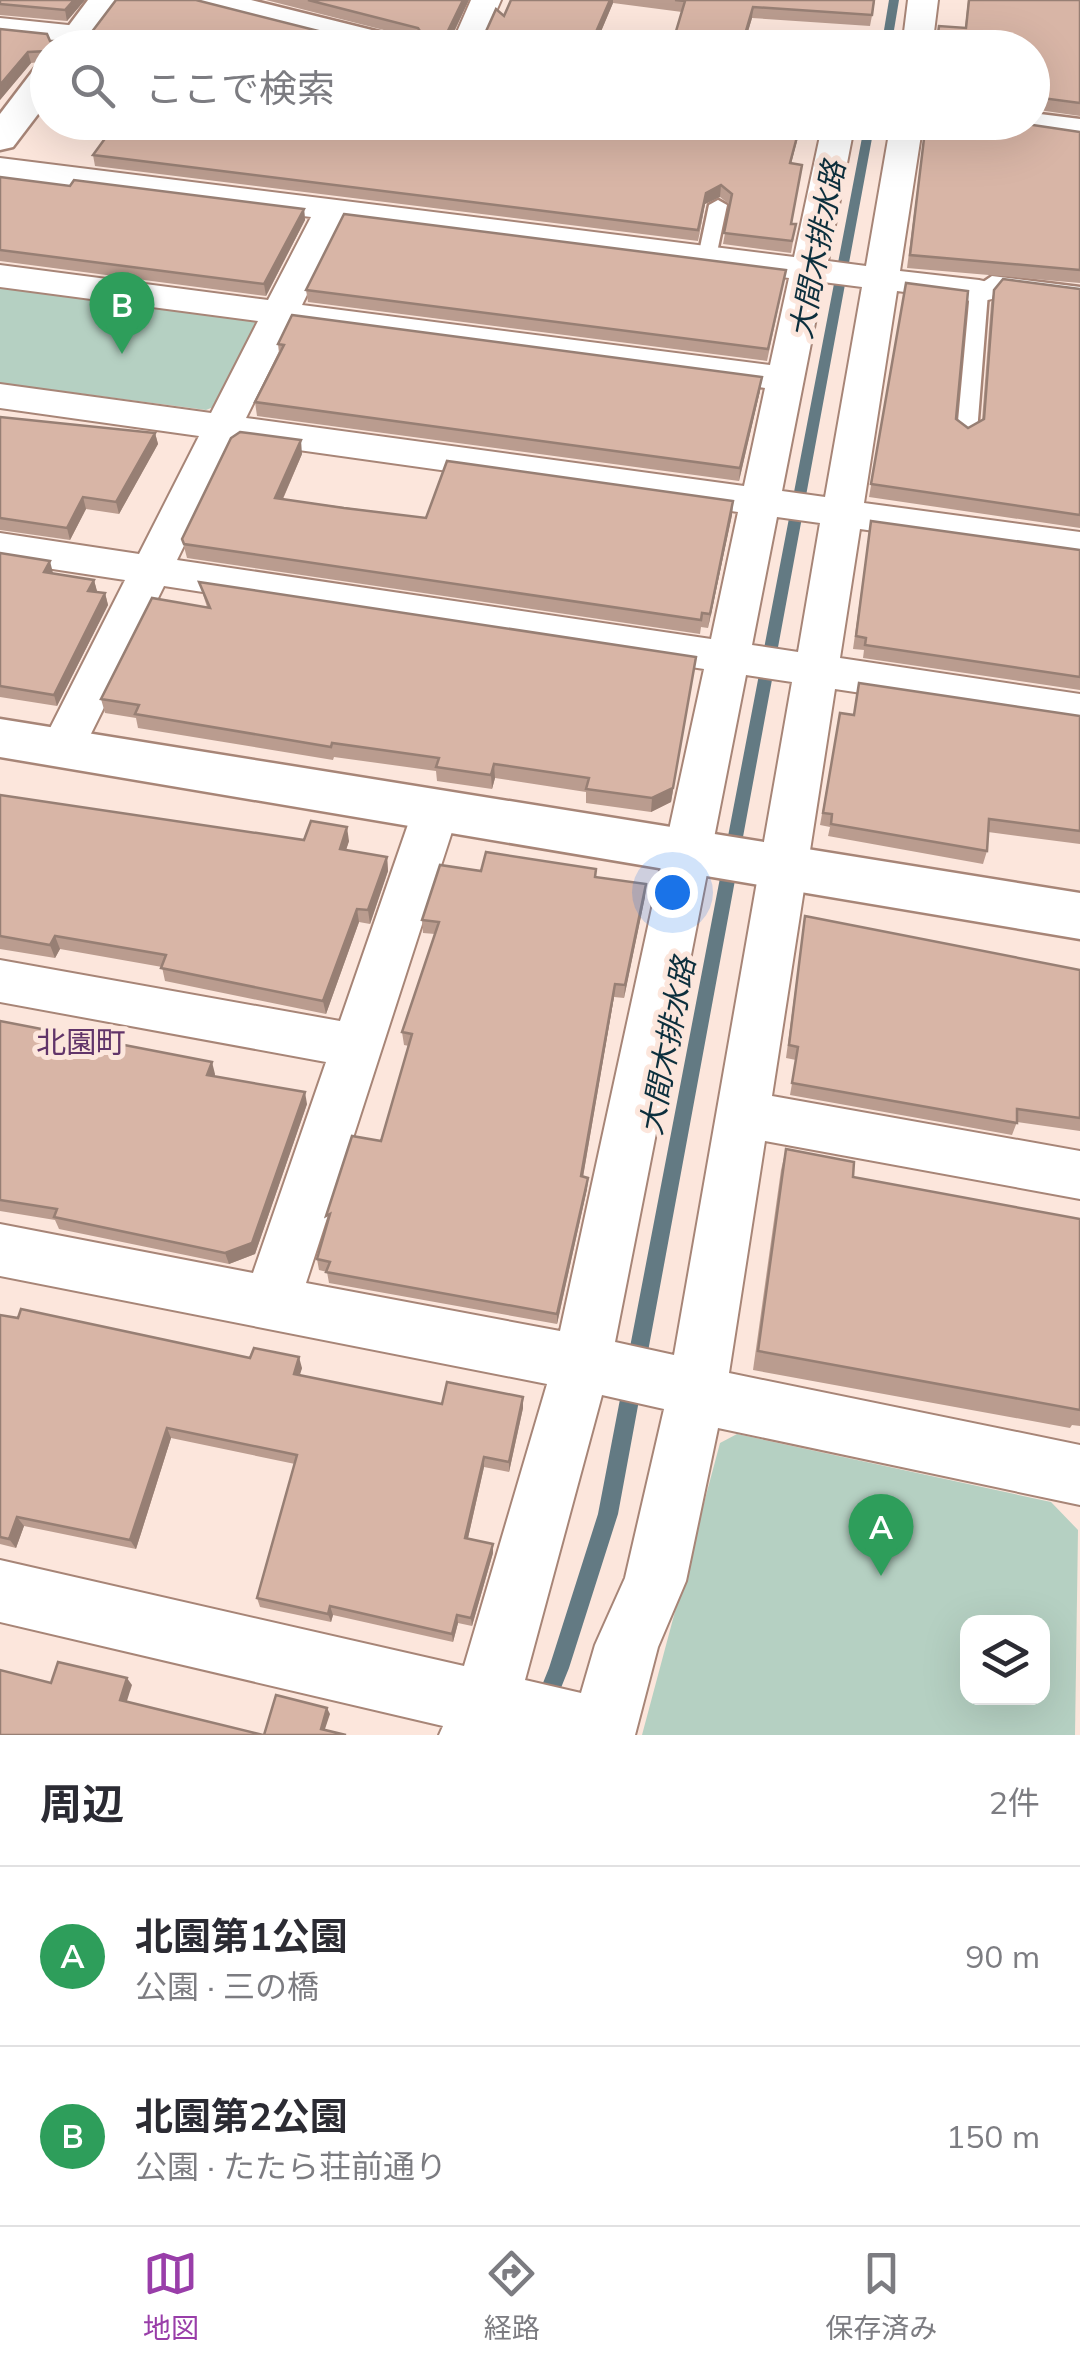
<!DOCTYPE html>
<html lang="ja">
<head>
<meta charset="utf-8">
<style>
  body { margin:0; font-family:Mulish,"Noto Sans JP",sans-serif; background:#f2f2f3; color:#2b2b33 }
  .controls { position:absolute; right:30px; bottom:30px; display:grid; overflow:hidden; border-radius:20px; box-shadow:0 10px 40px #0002 }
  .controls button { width:90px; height:90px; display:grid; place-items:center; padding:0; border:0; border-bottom:2px solid #e1e1e2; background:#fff; color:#2b2b33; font:50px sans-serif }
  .you { position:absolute; left:672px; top:892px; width:35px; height:35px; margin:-25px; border:8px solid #fff; border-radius:50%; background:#1a73e8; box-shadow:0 0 0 15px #1a73e833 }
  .badge { display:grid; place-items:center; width:65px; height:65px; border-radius:50%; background:#993ea9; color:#fff; font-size:32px; font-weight:700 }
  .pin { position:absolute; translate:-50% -82px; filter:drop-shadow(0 2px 5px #0008) }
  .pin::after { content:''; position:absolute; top:52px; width:35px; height:30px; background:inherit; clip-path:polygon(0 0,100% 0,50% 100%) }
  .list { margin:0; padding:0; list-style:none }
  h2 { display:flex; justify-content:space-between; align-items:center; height:130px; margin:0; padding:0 40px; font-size:42px }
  h2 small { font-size:32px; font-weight:400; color:#7c7c81 }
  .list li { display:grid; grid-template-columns:65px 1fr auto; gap:30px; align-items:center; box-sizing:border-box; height:180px; padding:0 40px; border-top:2px solid #e1e1e2 }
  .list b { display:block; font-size:38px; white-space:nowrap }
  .list p { margin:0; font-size:32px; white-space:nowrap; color:#7c7c81 }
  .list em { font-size:32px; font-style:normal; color:#7c7c81 }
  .icon { flex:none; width:55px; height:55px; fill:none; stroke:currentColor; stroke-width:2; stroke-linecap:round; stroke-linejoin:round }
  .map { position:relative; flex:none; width:1080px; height:1735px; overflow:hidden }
  .search { position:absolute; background:#fff; box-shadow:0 10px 40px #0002; left:30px; right:30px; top:30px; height:110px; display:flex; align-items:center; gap:25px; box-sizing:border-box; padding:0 35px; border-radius:55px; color:#7c7c81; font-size:38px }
  .sheet { height:490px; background:#fff }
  nav { display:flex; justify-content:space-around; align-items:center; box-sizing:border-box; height:140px; border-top:2px solid #e1e1e2; background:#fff; font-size:28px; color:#7c7c81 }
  nav a { display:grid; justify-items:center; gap:5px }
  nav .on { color:#993ea9 }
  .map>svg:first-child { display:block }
  .green { fill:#b5d0c2; fill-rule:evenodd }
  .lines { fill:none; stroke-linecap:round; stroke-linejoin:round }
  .stream { fill:#637a83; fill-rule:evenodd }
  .service-casing { stroke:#a78577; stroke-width:5 }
  .minor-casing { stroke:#a78577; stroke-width:4 }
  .tertiary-casing { stroke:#a78577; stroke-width:5 }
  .service { fill:#fff; fill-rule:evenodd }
  .minor { fill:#fff; fill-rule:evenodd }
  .tertiary { fill:#fff; fill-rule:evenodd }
  .wall { fill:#ba9c8f }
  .shaded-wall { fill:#977f74 }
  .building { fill:#d8b5a6; stroke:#977f74; stroke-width:2.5 }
  .labels { text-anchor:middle; stroke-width:10; stroke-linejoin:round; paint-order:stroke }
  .water-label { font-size:30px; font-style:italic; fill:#0c2f3d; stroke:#fce6dc }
  .neighbourhood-label { font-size:30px; fill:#613469; stroke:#fce6dc }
</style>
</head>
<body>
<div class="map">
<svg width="1080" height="1735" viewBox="0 0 1080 1735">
  <rect width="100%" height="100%" fill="#fce6dc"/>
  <!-- green -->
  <g class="green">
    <polygon points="0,286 251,317 261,324 216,406 206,410 0,383"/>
    <path d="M737,1434L1051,1502L1078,1530L1075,1735H642L720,1443ZM968,1622H1042V1698H968Z"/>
  </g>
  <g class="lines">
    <!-- stream -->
    <g class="stream">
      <polygon points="889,0 899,0 891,48 881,48"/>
      <polygon points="865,122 875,122 618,1514 569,1668 542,1735 522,1735 549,1668 598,1514"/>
    </g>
    <!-- service casing -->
    <g class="service-casing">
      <g id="service">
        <polygon points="718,200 727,205 716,257 707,262 698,257 709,205"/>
        <polygon points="992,276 1080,287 1080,299 996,288 988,293 977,432 967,438 957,432 970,291"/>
      </g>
    </g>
    <!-- minor casing -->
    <g class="minor-casing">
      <g id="minor">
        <polygon points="471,0 501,0 480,48 450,48"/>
        <polygon points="908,0 938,0 932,48 902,48"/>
        <polygon points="0,18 78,26 93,35 78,44 0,36"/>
        <path d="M823,122H855L828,261L866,266L891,122H923L900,271L979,280L992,283L997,291L992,299L979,302L897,291L864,503L1080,532V560L860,529L840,658L1080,694V726L835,689L772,1096L1080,1151V1199L765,1141L729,1373L1080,1445V1505L718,1428L686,1581L658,1647L635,1735H439L443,1726L0,1622V1560L464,1666L547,1384L0,1276V1224L253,1273L326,1062L0,1002V960L340,1021L413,810L420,797L436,792L452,797L459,810L306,1283L560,1331L704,669L164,586L78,760L62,765L46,760L40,748L125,580L0,561V533L139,554L199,436L0,408V384L211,413L258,321L0,287V265L268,300L311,217L0,178V158L794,257ZM343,221L789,278L770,365L302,305ZM823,282L862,287L825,497L782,491ZM292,325L765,388L744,486L246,418ZM235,441L738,512L711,639L177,560ZM777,517L820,523L798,652L752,645ZM746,675L792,682L674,1355L615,1342ZM602,1395L664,1409L625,1578L595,1645L581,1693L525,1680Z"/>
      </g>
    </g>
    <!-- tertiary casing -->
    <g class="tertiary-casing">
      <g id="tertiary">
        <polygon points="88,0 122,0 87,48 52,48"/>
        <polygon points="192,0 251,0 416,41 421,48 360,48 197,7"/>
        <polygon points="48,65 48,101 13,147 0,150 0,114 35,68"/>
        <polygon points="1032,113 1080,119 1080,141 1000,130 995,122 1032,122"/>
        <polygon points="0,719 1080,893 1080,939 0,757"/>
      </g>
    </g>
    <!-- service -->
    <use href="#service" class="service"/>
    <!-- minor -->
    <use href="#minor" class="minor"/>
    <!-- tertiary -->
    <use href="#tertiary" class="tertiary"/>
  </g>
  <!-- wall -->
  <g class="wall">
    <polygon points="0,0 85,0 67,21 0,15"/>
    <polygon points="266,0 469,0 450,41 483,38 504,16 511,0 875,0 870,26 752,18 743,48 671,48 682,12 613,3 594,48 48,48 48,61 31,63 0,100 0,29 50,41 420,41 419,39"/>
    <polygon points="968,0 1080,0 1080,116 1032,109 1032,48 965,28"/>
    <polygon points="926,122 1080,132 1080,283 907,268"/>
    <polygon points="93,155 791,163 792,224 796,224 791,253 723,244 730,205 720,197 705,204 698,241 95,166"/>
    <polygon points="0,177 70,186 304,209 305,220 266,296 0,261"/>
    <polygon points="784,281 767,361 308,302 306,290"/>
    <polygon points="906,283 956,419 968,428 982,420 991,303 994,290 1080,289 1080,528 869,497"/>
    <polygon points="278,344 762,377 760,391 739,481 257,416 255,402 279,353"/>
    <polygon points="0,417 155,433 158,444 119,514 86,509 70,540 0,530"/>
    <polygon points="302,454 283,499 426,518 732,515 708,628 701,627 700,634 187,558 182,539"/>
    <polygon points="871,521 1080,550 1080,690 863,658 864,650 853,649"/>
    <polygon points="0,553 53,574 94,580 97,592 105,593 108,605 57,706 0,697"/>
    <polygon points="199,582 696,657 671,802 651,812 586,803 586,792 495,778 492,789 437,781 436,771 334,757 333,760 138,728 136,718 105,713 101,699 207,607"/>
    <polygon points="840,713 853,715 1080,716 1080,844 988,832 987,851 983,864 828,836 830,827 820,825"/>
    <polygon points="0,795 304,840 349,841 346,850 387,857 388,871 370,924 359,922 326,1014 165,981 162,967 60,949 55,958 0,949"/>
    <polygon points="481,871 596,877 646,884 645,897 624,998 614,997 583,1177 588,1178 587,1189 557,1324 329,1283 327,1272 319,1270 317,1259 381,1141 409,1046 404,1045 402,1032 435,934 423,933 422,920"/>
    <polygon points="805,916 1080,970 1080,1131 1017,1122 1012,1135 790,1095 796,1060 786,1058"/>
    <polygon points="0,1021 215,1074 215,1077 307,1104 255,1254 229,1264 59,1229 55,1220 0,1211"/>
    <polygon points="786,1149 853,1177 1080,1219 1080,1426 1072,1425 1070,1428 753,1370 781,1170"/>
    <polygon points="0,1315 302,1368 299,1375 442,1404 523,1408 509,1472 484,1467 468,1538 493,1553 472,1626 458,1623 453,1642 333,1615 331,1622 260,1607 257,1598 295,1464 171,1438 136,1549 24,1526 16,1548 0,1544"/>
  </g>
  <!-- shaded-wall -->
  <g class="shaded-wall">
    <polygon points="74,0 85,0 67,21 65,10"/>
    <polygon points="463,0 469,0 447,46 446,35"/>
    <polygon points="610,0 613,0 613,3 594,48 589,48"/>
    <polygon points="753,7 752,18 743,48 741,48"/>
    <polygon points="28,52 31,63 0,100 0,85"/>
    <polygon points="801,122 802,122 788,175 790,163"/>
    <polygon points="721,185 720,197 705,204 698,241 706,193"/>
    <polygon points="304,209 305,220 266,296 264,284"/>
    <polygon points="762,377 760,391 739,481 740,468"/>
    <polygon points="155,433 158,444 119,514 116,502"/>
    <polygon points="301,440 302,454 277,512 275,498"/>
    <polygon points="83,497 86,509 70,540 67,528"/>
    <polygon points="733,501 732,515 708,628 710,614"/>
    <polygon points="50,561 53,573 48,584 44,572"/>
    <polygon points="94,580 97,591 91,602 88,591"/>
    <polygon points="105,593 108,605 57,706 54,695"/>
    <polygon points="696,657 671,802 651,812 652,798"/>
    <polygon points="494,764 495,778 492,789 491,775"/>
    <polygon points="347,827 349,841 342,862 340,849"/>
    <polygon points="387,857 388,871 370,924 368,910"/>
    <polygon points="646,884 645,897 624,998 625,985"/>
    <polygon points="357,909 359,922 326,1014 323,1001"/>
    <polygon points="55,936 60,949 55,958 50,945"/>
    <polygon points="615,984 614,997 581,1188 581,1176"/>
    <polygon points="212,1062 215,1074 210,1088 207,1075"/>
    <polygon points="305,1092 307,1104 255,1254 229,1264 225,1253"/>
    <polygon points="588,1178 587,1189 557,1324 557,1314"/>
    <polygon points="299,1357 302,1368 297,1385 294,1374"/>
    <polygon points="523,1397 523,1408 509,1472 509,1462"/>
    <polygon points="167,1428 171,1438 136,1549 130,1540"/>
    <polygon points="484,1457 484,1467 466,1547 465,1538"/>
    <polygon points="17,1517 24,1526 16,1548 9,1539"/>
    <polygon points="493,1544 493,1553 472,1626 471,1618"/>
    <polygon points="330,1606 333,1615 331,1622 328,1614"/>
    <polygon points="457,1615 458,1623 453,1642 452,1634"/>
    <polygon points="127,1678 132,1685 125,1707 120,1700"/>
    <polygon points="327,1708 330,1714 323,1735 321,1729"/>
  </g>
  <!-- building -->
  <g class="building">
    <polygon points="0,0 74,0 65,10 0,4"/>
    <polygon points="116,0 196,0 358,41 420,41 424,37 418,28 308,0 463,0 446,35 450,41 483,38 496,9 504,16 511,0 610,0 589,48 48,48 48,51 28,52 0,85 0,29 47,34 50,41 85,41"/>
    <polygon points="675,0 874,0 872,15 753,7 741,48 671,48 685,1"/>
    <polygon points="969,0 1080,0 1080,103 1035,97 1032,103 1032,48 936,48 939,26 966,28"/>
    <polygon points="117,122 801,122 790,163 802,165 791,224 796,224 792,241 724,233 732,194 721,185 706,193 698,230 93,155"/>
    <polygon points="926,122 1013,122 1080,132 1080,270 910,255"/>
    <polygon points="0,177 70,186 74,180 304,209 264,284 0,250"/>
    <polygon points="344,214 786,270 768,349 306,290"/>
    <polygon points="1003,279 1080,289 1080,515 871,484 906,283 968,291 956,419 968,428 984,419 994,290"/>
    <polygon points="292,315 762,377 740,468 255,402 284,345 278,344"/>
    <polygon points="0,417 155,433 116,502 83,497 67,528 0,518"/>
    <polygon points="240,432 301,440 275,498 344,508 426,518 447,461 733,501 710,614 702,613 701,620 184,544 182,539 231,438"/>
    <polygon points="871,521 1080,550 1080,677 865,645 866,638 856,636"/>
    <polygon points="0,553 50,561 44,572 94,580 88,591 105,593 54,695 0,686"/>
    <polygon points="199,582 696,657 673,788 652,798 586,789 589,778 494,764 491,775 436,767 439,758 332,743 331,747 135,714 139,705 101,699 152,598 210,608"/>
    <polygon points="859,683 1080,716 1080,831 989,819 987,851 831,824 832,814 823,813 840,713 854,715"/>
    <polygon points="0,795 304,840 311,821 347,827 340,849 387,857 368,910 357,909 323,1001 161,968 166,955 55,936 50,945 0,936"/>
    <polygon points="486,852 596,869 595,877 646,884 625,985 615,984 581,1176 588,1178 557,1314 326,1272 330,1262 317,1259 330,1214 326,1216 352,1136 381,1141 412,1034 402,1032 439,922 422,920 440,865 481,871"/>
    <polygon points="805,916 1080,970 1080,1118 1017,1109 1017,1123 792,1083 798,1047 789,1045"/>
    <polygon points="0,1021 212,1062 207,1075 305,1092 252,1243 225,1253 54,1217 57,1209 0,1200"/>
    <polygon points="786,1149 854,1162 853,1177 1080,1219 1080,1410 758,1351"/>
    <polygon points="21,1309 250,1358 254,1348 299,1357 294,1374 442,1404 447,1382 523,1397 509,1462 484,1457 465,1538 493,1544 471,1618 457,1615 452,1634 330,1606 328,1614 257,1598 297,1455 167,1428 130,1540 17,1517 9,1539 0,1537 0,1315 18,1318"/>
    <polygon points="58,1662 127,1678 120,1700 263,1735 0,1735 0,1670 51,1683"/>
    <polygon points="276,1695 327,1708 321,1729 346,1735 264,1735"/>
  </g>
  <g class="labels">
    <!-- water labels -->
    <g class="water-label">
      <text transform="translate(818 250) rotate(-79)" y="10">大間木排水路</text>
      <text transform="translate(668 1046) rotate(-79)" y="10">大間木排水路</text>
    </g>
    <!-- neighbourhood labels -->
    <g class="neighbourhood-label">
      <text x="81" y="1053">北園町</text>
    </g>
  </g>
</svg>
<div class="controls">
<button><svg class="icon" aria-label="layers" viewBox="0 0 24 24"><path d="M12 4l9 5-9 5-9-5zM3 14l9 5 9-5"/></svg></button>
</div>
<div class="you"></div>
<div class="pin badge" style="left:881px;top:1576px;background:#2e9e5b">A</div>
<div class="pin badge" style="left:122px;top:354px;background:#2e9e5b">B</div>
<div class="search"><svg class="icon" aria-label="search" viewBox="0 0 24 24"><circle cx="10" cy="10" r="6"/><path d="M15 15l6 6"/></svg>ここで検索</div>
</div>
<section class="sheet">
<h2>周辺<small>2件</small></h2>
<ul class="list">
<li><span class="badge" style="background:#2e9e5b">A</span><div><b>北園第1公園</b><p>公園 · 三の橋</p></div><em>90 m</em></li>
<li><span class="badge" style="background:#2e9e5b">B</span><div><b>北園第2公園</b><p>公園 · たたら荘前通り</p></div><em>150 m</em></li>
</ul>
</section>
<nav>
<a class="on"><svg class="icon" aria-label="map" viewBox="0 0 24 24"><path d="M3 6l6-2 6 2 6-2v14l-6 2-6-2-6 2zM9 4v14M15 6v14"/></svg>地図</a>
<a><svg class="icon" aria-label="directions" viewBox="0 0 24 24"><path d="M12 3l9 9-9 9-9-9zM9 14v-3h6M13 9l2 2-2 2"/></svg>経路</a>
<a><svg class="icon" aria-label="saved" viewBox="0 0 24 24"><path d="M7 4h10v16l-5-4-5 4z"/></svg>保存済み</a>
</nav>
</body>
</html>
